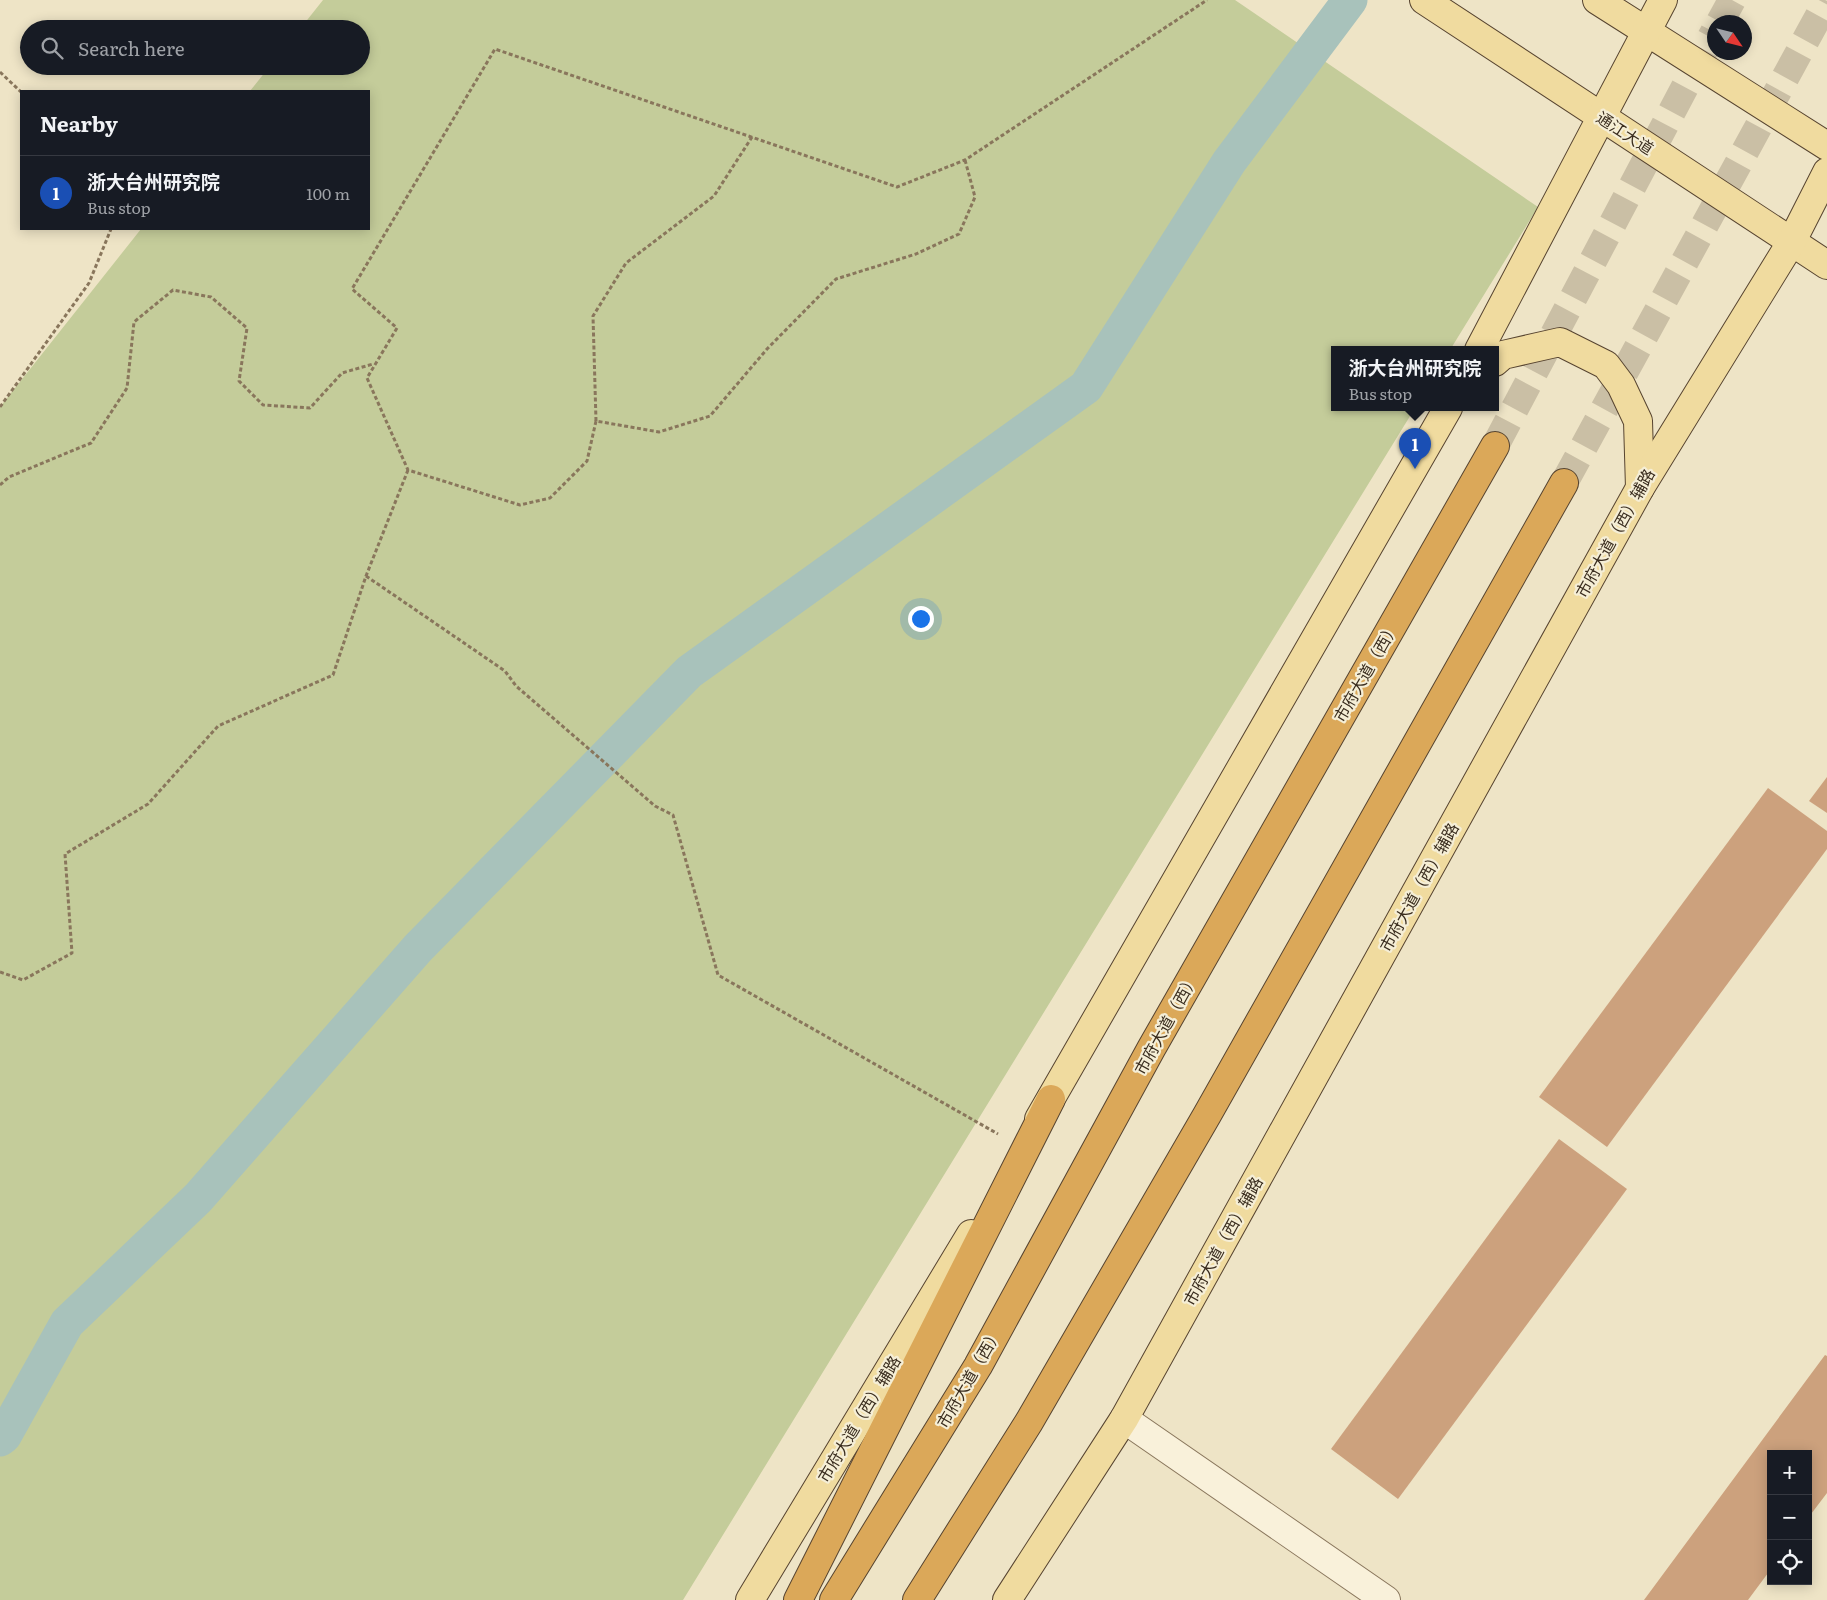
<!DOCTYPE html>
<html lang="en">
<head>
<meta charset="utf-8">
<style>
  body { margin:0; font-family:Literata,"Noto Sans SC",serif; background:#20242c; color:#f1f3f6 }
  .controls { position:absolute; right:15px; bottom:15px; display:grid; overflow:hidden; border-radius:0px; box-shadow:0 2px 12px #0003 }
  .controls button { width:45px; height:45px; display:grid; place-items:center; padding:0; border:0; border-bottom:1px solid #363941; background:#171b24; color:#f1f3f6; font:25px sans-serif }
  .compass { position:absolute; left:1707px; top:15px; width:45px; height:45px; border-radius:50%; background:#171b24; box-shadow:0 2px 12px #0003; rotate:125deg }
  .you { position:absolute; left:920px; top:618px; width:18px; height:18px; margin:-12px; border:4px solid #fff; border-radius:50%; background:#1a73e8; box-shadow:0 0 0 8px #1a73e833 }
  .badge { display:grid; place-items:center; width:32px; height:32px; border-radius:50%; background:#c99c9c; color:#fff; font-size:16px; font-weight:700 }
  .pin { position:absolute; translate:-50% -41px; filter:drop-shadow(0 1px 2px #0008) }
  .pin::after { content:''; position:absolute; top:26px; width:18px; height:15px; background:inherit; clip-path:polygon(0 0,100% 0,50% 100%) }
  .popup { position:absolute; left:1331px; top:346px; width:168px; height:65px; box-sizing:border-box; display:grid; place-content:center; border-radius:0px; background:#171b24; filter:drop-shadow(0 1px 4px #0005); font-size:16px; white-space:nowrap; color:#9ea1a6 }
  .popup b { font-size:19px; color:#f1f3f6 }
  .popup::after { content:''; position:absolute; left:50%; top:100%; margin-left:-10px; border:10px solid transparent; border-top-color:#171b24 }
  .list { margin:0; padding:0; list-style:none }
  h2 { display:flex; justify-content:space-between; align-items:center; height:65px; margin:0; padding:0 20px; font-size:21px }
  h2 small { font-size:16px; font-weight:400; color:#9ea1a6 }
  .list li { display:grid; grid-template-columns:32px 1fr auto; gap:15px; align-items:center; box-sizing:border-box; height:75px; padding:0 20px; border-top:1px solid #363941 }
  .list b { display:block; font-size:19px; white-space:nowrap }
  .list p { margin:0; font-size:16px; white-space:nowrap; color:#9ea1a6 }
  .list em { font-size:16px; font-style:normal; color:#9ea1a6 }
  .icon { flex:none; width:28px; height:28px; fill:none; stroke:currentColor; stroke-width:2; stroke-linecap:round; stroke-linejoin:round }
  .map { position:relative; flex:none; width:1827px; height:1600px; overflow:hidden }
  .search { position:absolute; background:#171b24; box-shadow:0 2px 12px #0003; left:20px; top:20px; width:350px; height:55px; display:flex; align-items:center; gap:12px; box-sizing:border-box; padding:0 18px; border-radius:28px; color:#9ea1a6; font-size:19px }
  .panel { position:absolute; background:#171b24; box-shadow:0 2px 12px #0003; left:20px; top:90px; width:350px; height:140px; border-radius:0px }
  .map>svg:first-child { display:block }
  .green { fill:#c4cc9a }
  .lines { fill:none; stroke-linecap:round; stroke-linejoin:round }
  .canal { stroke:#a8c2bb; stroke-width:35 }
  .building { fill:#cca17d }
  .highway-tunnel { stroke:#cabfa5; stroke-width:28; stroke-dasharray:28 14; stroke-linecap:butt }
  .minor-casing { stroke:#89765c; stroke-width:30 }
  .major-casing { stroke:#574430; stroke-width:30 }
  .highway-casing { stroke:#574430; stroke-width:30 }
  .path { stroke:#89765c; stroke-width:3; stroke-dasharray:4 2.5; stroke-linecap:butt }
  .minor { stroke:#f9f1da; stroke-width:28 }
  .major { stroke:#f0db9f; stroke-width:28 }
  .highway { stroke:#dba859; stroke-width:28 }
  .labels { text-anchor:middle; stroke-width:4.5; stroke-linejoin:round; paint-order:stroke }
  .street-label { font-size:16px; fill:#3a2d1f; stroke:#f5eed6 }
</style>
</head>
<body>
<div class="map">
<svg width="1827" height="1600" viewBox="0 0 1827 1600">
  <rect width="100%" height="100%" fill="#eee4c6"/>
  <!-- green -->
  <polygon class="green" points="323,0 1235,0 1538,207 1450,350 1335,350 1335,408 1415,408 683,1600 0,1600 0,407 141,229 369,229 369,91 250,91 270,66 361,66 361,29 300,29"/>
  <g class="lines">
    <!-- canal -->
    <polyline class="canal" points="0,1439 4,1436 67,1323 198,1198 418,948 689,672 1086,387 1229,162 1350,0"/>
  </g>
  <!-- building -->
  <g class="building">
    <polygon points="1827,777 1827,813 1809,801"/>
    <polygon points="1768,788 1827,831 1827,849 1607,1147 1539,1097"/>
    <polygon points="1559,1139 1627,1189 1398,1499 1331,1449"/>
    <polygon points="1825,1355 1827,1356 1827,1493 1808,1518 1808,1454 1771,1454 1771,1569 1748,1600 1644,1600"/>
  </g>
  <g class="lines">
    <!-- highway-tunnel -->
    <g class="highway-tunnel">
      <polyline points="1720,22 1732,0"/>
      <polyline points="1495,446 1714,32"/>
      <polyline points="1564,483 1827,1"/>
    </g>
    <!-- minor casing -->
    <g class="minor-casing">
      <polyline id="minor" points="1124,1419 1386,1600"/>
    </g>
    <!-- major casing -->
    <g class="major-casing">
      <g id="major">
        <polyline points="1424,0 1827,265"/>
        <polyline points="1597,0 1827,146"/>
        <polyline points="1479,350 1663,0"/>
        <polyline points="1495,362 1503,355 1560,342 1606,365 1621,385 1638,421 1640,488"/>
        <polyline points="1039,1119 1448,408"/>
        <polyline points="750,1600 971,1234"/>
        <polyline points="1007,1600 1124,1419 1640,488 1792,241 1827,172"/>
      </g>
    </g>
    <!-- highway casing -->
    <g class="highway-casing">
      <g id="highway">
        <polyline points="798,1600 1051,1099"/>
        <polyline points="834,1600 978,1366 1151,1049 1495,446"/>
        <polyline points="917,1600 1029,1422 1207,1115 1564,483"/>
      </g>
    </g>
    <!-- path -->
    <g class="path">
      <polyline points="0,72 21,92"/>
      <polyline points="965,160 975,197 959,234 916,254 836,279 767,349 710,416 659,432 596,421 587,461 550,498 520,505 408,470 367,378 397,328 352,289 495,49 897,187 965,160 1207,0"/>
      <polyline points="0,407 89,283 111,229"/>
      <polyline points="596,421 593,316 626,263 714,196 752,137"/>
      <polyline points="0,485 9,477 91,443 127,388 134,322 173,290 211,297 247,328 239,381 263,405 310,408 342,373 373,364"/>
      <polyline points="366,576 505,671 516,686 655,806 673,815 718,975 998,1134"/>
      <polyline points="0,972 23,980 72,953 65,854 148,804 218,726 333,675 366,576 408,470"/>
    </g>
    <!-- minor -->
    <use href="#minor" class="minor"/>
    <!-- major -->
    <use href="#major" class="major"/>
    <!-- highway -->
    <use href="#highway" class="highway"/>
  </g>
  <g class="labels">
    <!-- street labels -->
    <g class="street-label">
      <text transform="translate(1625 133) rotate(33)" y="6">通江大道</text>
      <text transform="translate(1615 533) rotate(-61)" y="6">市府大道（西）辅路</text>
      <text transform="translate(1366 672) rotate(-60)" y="6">市府大道（西）</text>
      <text transform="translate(1419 887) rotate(-61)" y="6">市府大道（西）辅路</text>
      <text transform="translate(1166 1024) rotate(-61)" y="6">市府大道（西）</text>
      <text transform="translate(1223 1241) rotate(-61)" y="6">市府大道（西）辅路</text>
      <text transform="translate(969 1378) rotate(-60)" y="6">市府大道（西）</text>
      <text transform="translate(859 1419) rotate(-59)" y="6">市府大道（西）辅路</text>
    </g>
  </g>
</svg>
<div class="controls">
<button>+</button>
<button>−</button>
<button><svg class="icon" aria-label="locate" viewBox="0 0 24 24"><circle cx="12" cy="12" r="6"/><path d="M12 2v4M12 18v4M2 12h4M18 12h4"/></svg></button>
</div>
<svg class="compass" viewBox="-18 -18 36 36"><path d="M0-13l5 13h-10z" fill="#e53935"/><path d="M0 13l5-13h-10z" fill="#9ea1a6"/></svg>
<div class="you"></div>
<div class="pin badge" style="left:1415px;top:469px;background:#1a4fb4">1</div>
<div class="popup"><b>浙大台州研究院</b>Bus stop</div>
<div class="search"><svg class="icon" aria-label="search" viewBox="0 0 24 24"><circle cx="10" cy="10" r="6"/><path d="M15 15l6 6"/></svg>Search here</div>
<section class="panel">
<h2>Nearby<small></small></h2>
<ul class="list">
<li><span class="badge" style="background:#1a4fb4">1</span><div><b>浙大台州研究院</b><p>Bus stop</p></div><em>100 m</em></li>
</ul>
</section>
</div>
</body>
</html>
